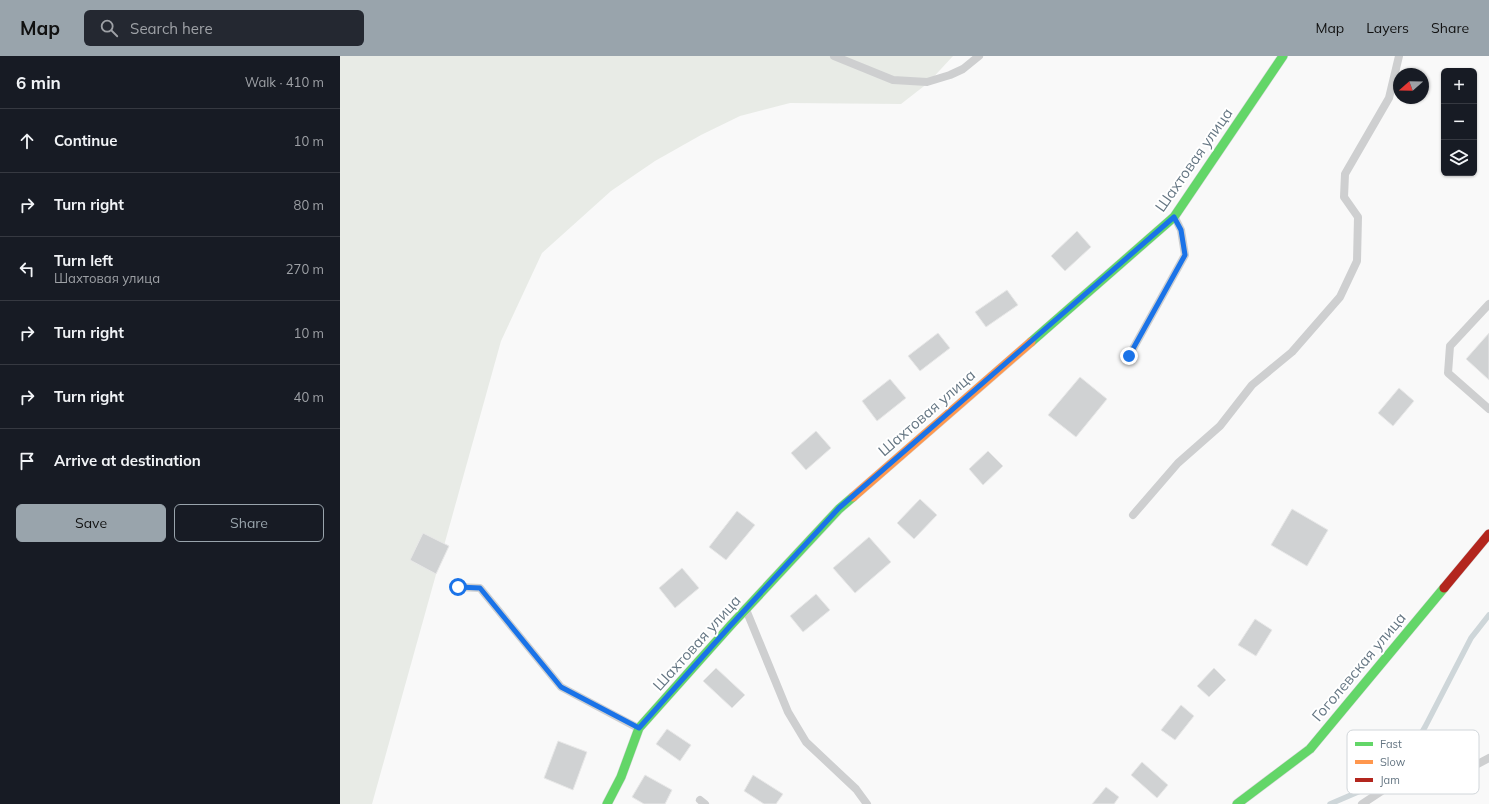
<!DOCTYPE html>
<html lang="en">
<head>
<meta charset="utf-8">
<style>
  body { margin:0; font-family:Mulish,sans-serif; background:#242831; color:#f1f3f6 }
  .controls { position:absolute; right:12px; top:12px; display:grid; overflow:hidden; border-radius:6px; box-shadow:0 1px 3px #0004 }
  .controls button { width:36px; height:36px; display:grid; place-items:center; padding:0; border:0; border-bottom:1px solid #363941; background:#171b24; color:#f1f3f6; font:20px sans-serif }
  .compass { position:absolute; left:1053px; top:12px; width:36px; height:36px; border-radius:50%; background:#171b24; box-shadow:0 1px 3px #0004; rotate:250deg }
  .stop { position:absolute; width:12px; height:12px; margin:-9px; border:3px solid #1a73e8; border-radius:50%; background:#fff }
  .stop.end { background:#1a73e8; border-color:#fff; box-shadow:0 1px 4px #0008 }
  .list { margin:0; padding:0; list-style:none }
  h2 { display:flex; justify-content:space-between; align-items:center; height:52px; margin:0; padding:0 16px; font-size:17px }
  h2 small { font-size:13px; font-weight:400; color:#9ea1a6 }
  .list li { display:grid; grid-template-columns:26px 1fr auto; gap:12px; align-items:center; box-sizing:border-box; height:64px; padding:0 16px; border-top:1px solid #363941 }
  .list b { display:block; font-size:15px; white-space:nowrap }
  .list p { margin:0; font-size:13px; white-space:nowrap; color:#9ea1a6 }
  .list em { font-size:13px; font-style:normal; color:#9ea1a6 }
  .actions { display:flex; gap:8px; padding:12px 16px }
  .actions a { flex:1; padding:9px 0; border:1px solid #99a4ac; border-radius:6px; text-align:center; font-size:14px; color:#99a4ac }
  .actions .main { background:#99a4ac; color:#111 }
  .icon { flex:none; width:22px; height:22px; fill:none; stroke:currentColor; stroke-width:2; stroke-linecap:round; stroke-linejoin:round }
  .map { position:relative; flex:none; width:1149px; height:748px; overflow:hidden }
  header { display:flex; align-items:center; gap:24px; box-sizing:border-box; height:56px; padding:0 20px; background:#99a4ac; color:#111 }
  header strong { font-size:19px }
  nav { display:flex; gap:22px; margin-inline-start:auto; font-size:14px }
  .search { width:280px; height:36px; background:#242831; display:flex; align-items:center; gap:10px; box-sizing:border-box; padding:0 14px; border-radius:6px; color:#9ea1a6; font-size:15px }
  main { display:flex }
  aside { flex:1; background:#171b24 }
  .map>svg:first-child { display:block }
  .green { fill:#e8ebe6 }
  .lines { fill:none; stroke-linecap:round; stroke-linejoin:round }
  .stream { stroke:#ced6d9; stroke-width:5.5 }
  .building { fill:#d0d2d3; stroke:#e8e8e8 }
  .fast-casing { stroke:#d5d6d7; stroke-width:10 }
  .slow-casing { stroke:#d5d6d7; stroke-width:10 }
  .jam-casing { stroke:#d5d6d7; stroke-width:10 }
  .lane { stroke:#cecfd0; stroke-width:8 }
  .fast { stroke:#63d668; stroke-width:9 }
  .slow { stroke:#ff974d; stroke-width:9 }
  .jam { stroke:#b3261e; stroke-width:9 }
  .route { stroke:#1a73e8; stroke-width:5 }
  .labels { text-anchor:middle; stroke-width:4; stroke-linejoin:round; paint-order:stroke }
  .street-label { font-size:15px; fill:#657683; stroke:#fff }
  .key { fill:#fff; stroke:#d1d6da; stroke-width:1 }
  .key-label { font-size:11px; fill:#657683 }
</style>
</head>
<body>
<header>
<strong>Map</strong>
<div class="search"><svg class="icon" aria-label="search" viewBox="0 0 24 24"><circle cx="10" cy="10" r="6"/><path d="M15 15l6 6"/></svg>Search here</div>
<nav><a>Map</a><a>Layers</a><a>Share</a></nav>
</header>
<main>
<aside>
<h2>6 min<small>Walk · 410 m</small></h2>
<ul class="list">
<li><svg class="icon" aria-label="ahead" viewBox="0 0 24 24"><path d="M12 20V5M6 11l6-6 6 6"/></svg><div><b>Continue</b></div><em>10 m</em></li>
<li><svg class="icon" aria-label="right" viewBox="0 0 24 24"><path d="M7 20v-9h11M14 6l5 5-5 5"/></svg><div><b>Turn right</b></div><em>80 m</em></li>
<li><svg class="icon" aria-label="left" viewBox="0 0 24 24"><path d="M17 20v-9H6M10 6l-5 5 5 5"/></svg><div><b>Turn left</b><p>Шахтовая улица</p></div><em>270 m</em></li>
<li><svg class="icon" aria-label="right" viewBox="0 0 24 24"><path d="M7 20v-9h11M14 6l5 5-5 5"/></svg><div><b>Turn right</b></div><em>10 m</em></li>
<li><svg class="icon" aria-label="right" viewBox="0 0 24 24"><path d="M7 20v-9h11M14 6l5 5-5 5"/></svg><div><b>Turn right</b></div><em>40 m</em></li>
<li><svg class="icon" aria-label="arrive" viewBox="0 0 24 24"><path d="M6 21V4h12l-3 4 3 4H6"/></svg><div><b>Arrive at destination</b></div></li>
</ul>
<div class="actions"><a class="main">Save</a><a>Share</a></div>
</aside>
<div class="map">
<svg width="1149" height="748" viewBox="0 0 1149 748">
  <rect width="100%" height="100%" fill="#f9f9f9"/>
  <!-- green -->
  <polygon class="green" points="0,0 613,0 588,27 561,48 450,47 400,60 361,79 315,105 271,135 202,197 161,285 32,748 0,748"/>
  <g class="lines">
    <!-- stream -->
    <polyline class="stream" points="990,748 1018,736 1061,712 1085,671 1131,582 1149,559"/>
  </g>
  <!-- building -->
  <g class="building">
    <polygon points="737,175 751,191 725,215 711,200"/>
    <polygon points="667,234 678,249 646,271 635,256"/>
    <polygon points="598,277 610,292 580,315 568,300"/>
    <polygon points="1149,277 1149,324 1126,303"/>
    <polygon points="740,321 767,343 736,381 708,359"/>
    <polygon points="550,323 566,342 537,365 522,345"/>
    <polygon points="1059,332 1074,345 1053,370 1038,357"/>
    <polygon points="476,375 491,392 466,414 451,397"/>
    <polygon points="648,395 663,410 643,429 629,413"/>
    <polygon points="580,443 597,459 574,483 557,467"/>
    <polygon points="952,453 988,474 967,510 931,489"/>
    <polygon points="397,455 415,469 386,504 369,491"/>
    <polygon points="83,477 109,490 96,518 70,504"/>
    <polygon points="529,481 551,506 515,537 493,512"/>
    <polygon points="342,512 359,532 335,552 319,532"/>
    <polygon points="476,538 490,554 463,576 450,560"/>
    <polygon points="915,563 932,574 916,600 898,589"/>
    <polygon points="376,612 405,639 392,652 363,625"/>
    <polygon points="874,612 886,624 869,641 857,630"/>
    <polygon points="841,649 854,660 835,684 821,674"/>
    <polygon points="327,673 351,689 340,705 316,688"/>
    <polygon points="218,685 247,696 233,734 204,722"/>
    <polygon points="802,706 828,729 817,742 791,719"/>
    <polygon points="305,719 332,734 325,748 304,748 292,741"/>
    <polygon points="413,719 443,738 436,748 424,748 404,735"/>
    <polygon points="766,731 779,741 774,748 752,748"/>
  </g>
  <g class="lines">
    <!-- fast casing -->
    <g class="fast-casing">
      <g id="fast">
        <polyline points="691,286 834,161 943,0"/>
        <polyline points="267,748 281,721 299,672 391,569 499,453 513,441"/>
        <polyline points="897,748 970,693 1104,532"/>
      </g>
    </g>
    <!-- slow casing -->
    <g class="slow-casing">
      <polyline id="slow" points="513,441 691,286"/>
    </g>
    <!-- jam casing -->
    <g class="jam-casing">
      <polyline id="jam" points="1104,532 1149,478"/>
    </g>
    <!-- lane -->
    <g class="lane">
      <polyline points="494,0 553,24 587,26 610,19 623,13 639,0"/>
      <polyline points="1149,248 1110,290 1108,317 1149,353"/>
      <polyline points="789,300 845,199 841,174 835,162"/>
      <polyline points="793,459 838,407 880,370 912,329 952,296 1000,241 1017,205 1018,161 1004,141 1005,118 1049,42 1059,0"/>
      <polyline points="118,531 140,532 221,631 298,672"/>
      <polyline points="407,556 448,656 466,686 516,733 527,748"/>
      <polyline points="360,744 365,748"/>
      <polyline points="1022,748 1063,721 1080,698 1117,719 1149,702"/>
    </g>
    <!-- fast -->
    <use href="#fast" class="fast"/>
    <!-- slow -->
    <use href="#slow" class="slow"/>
    <!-- jam -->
    <use href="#jam" class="jam"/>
  </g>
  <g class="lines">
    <!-- route -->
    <polyline class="route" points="118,531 140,532 221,631 299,672 391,569 499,452 834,161 841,174 845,199 789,300"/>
  </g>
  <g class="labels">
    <!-- street labels -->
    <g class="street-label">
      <text transform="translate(854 104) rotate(-55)" y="5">Шахтовая улица</text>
      <text transform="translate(587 357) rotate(-41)" y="5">Шахтовая улица</text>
      <text transform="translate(357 587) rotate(-48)" y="5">Шахтовая улица</text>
      <text transform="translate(1019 611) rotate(-50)" y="5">Гоголевская улица</text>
    </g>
  </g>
  <!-- legend -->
  <rect x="1007" y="674" width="132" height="64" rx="6" class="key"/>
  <rect x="1015" y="686" width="18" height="4" fill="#63d668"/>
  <rect x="1015" y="704" width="18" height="4" fill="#ff974d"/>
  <rect x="1015" y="722" width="18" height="4" fill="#b3261e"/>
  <g class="key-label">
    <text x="1040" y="692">Fast</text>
    <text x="1040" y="710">Slow</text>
    <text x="1040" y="728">Jam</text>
  </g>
</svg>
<div class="controls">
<button>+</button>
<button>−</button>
<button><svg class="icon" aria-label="layers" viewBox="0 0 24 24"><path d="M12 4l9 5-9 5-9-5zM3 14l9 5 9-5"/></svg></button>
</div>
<svg class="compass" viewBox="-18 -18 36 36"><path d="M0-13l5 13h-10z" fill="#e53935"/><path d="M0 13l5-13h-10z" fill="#9ea1a6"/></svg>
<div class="stop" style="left:118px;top:531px"></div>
<div class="stop end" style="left:789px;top:300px"></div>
</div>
</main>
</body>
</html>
